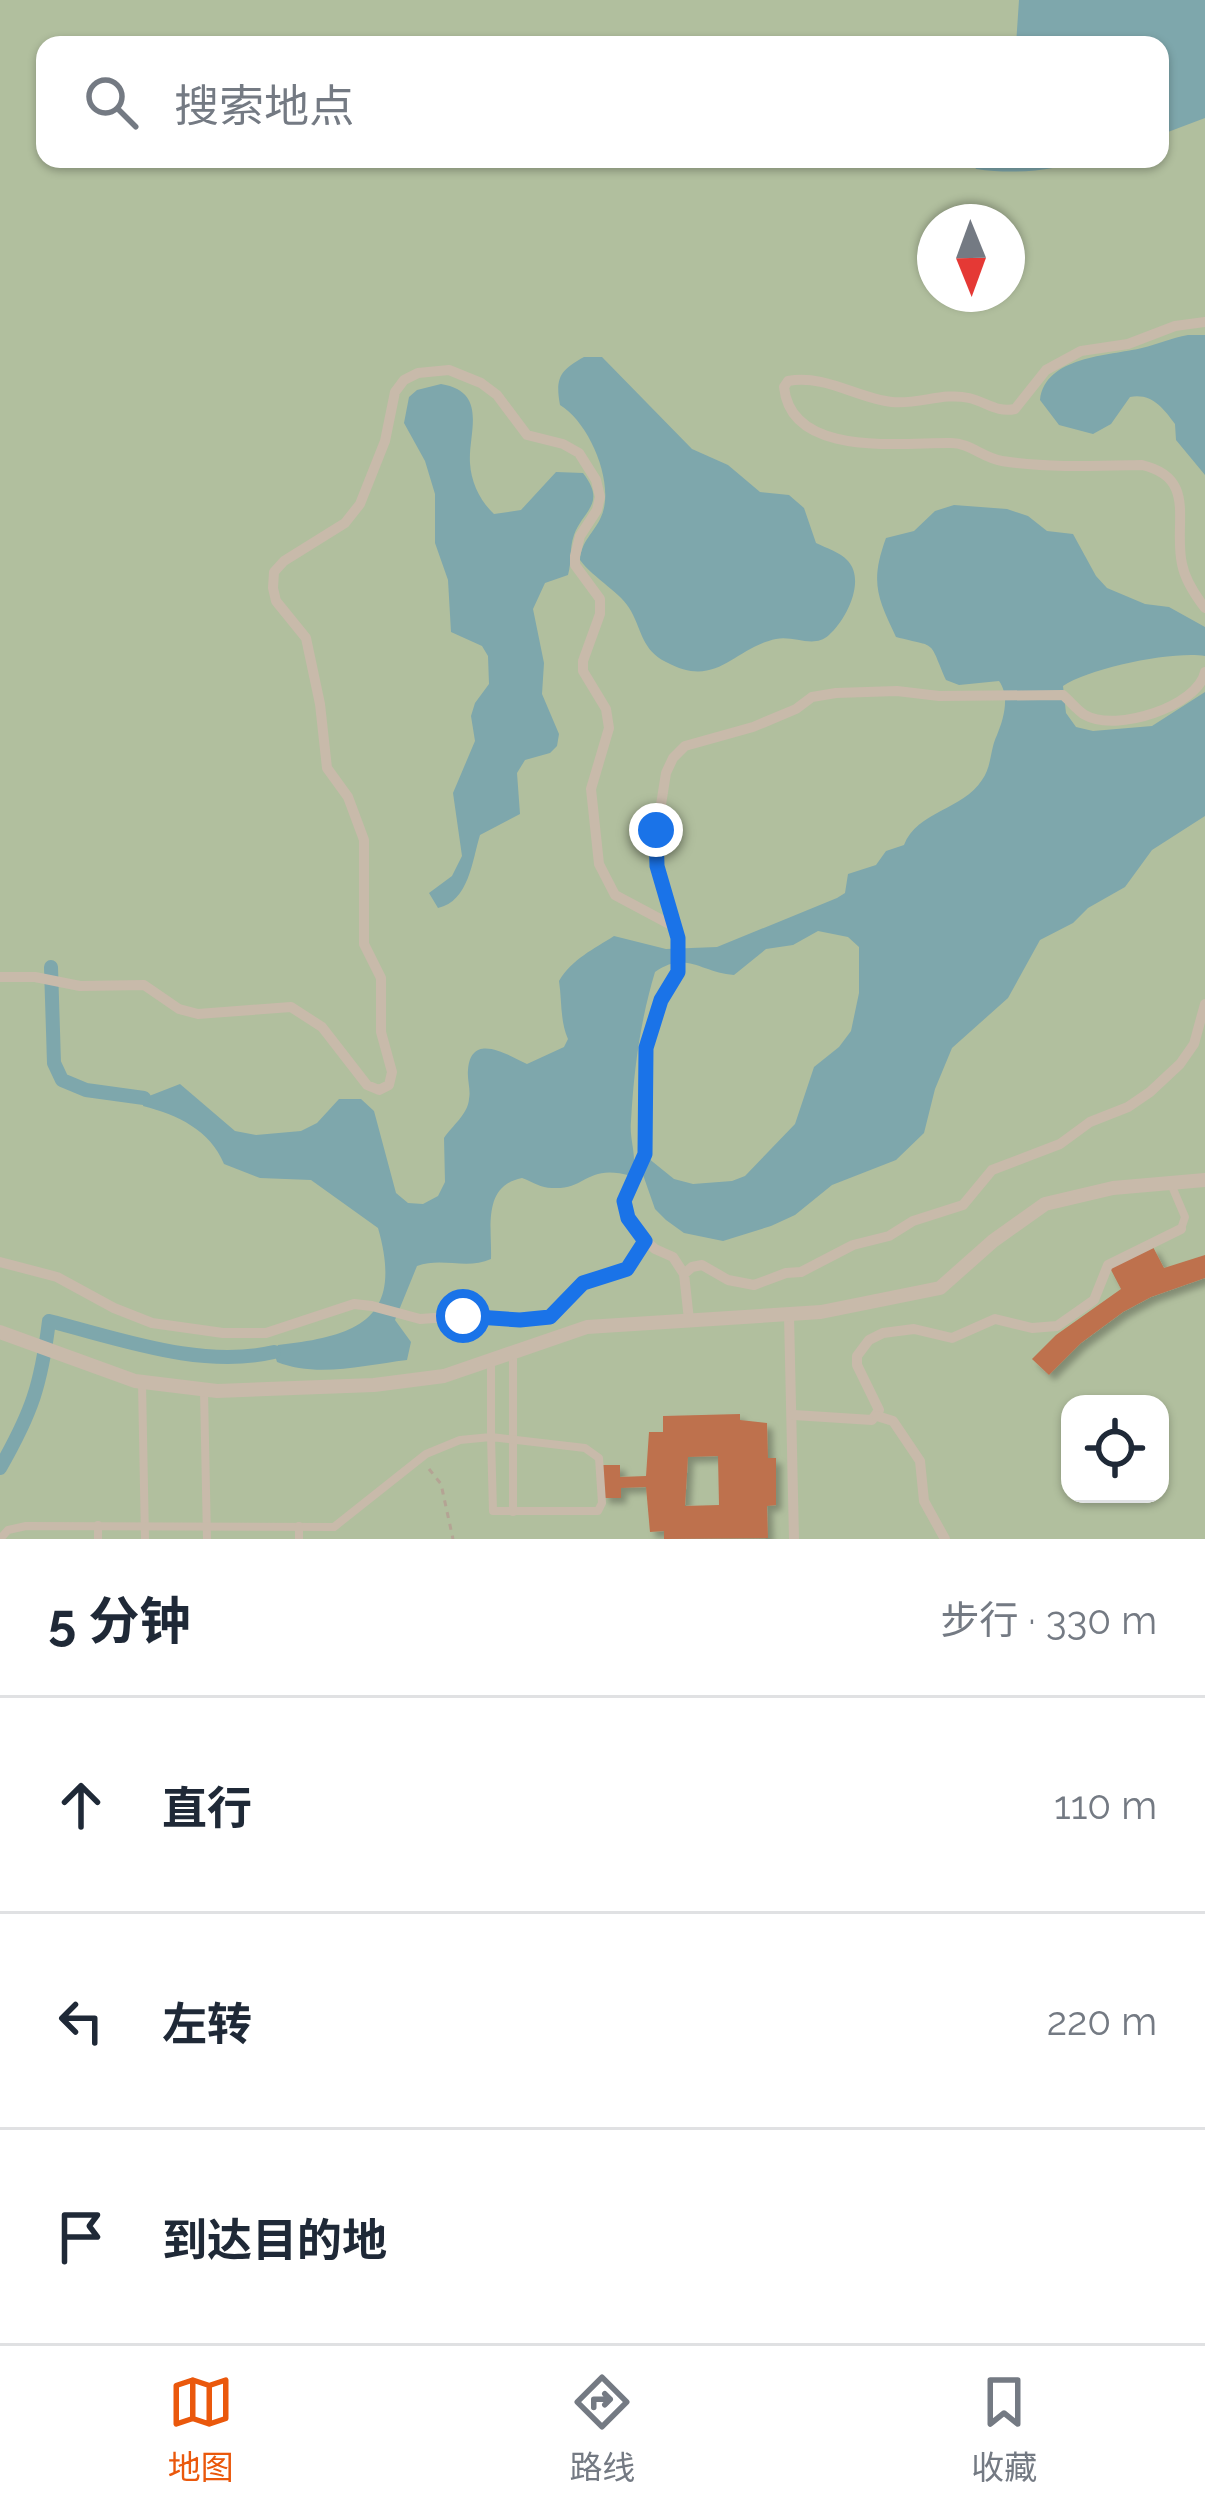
<!DOCTYPE html>
<html lang="zh">
<head>
<meta charset="utf-8">
<style>
  body { margin:0; font-family:Raleway,"Noto Sans SC",sans-serif; background:#f2f2f3; color:#1f2937 }
  .controls { position:absolute; right:36px; bottom:36px; display:grid; overflow:hidden; border-radius:24px; box-shadow:0 3px 9px #0004 }
  .controls button { width:108px; height:108px; display:grid; place-items:center; padding:0; border:0; border-bottom:3px solid #e0e1e3; background:#fff; color:#1f2937; font:60px sans-serif }
  .compass { position:absolute; left:917px; top:204px; width:108px; height:108px; border-radius:50%; background:#fff; box-shadow:0 3px 9px #0004; rotate:179deg }
  .stop { position:absolute; width:36px; height:36px; margin:-27px; border:9px solid #1a73e8; border-radius:50%; background:#fff }
  .stop.end { background:#1a73e8; border-color:#fff; box-shadow:0 3px 12px #0008 }
  .list { margin:0; padding:0; list-style:none }
  h2 { display:flex; justify-content:space-between; align-items:center; height:156px; margin:0; padding:0 48px; font-size:51px }
  h2 small { font-size:39px; font-weight:400; color:#747a83 }
  .list li { display:grid; grid-template-columns:78px 1fr auto; gap:36px; align-items:center; box-sizing:border-box; height:216px; padding:0 48px; border-top:3px solid #e0e1e3 }
  .list b { display:block; font-size:45px; white-space:nowrap }
  .list em { font-size:39px; font-style:normal; color:#747a83 }
  .icon { flex:none; width:66px; height:66px; fill:none; stroke:currentColor; stroke-width:2; stroke-linecap:round; stroke-linejoin:round }
  .map { position:relative; flex:none; width:1205px; height:1539px; overflow:hidden }
  .search { position:absolute; background:#fff; box-shadow:0 3px 9px #0004; left:36px; right:36px; top:36px; height:132px; display:flex; align-items:center; gap:30px; box-sizing:border-box; padding:0 42px; border-radius:24px; color:#747a83; font-size:45px }
  .sheet { height:804px; background:#fff }
  nav { display:flex; justify-content:space-around; align-items:center; box-sizing:border-box; height:168px; border-top:3px solid #e0e1e3; background:#fff; font-size:33px; color:#747a83 }
  nav a { display:grid; justify-items:center; gap:6px }
  nav .on { color:#ea580c }
  .map>svg:first-child { display:block }
  .green { fill:#b1bf9e; fill-rule:evenodd }
  .water { fill:#7ea7ac }
  .lines { fill:none; stroke-linecap:round; stroke-linejoin:round }
  .canal { stroke:#7ea7ac; stroke-width:14 }
  .building { fill:#be714d; fill-rule:evenodd; filter:url(#shadow) }
  .path { stroke:#b4a494; stroke-width:3; stroke-dasharray:6 6; stroke-linecap:butt }
  .service { stroke:#c8baaa; stroke-width:8 }
  .pedestrian { stroke:#c8baaa; stroke-width:10 }
  .minor { stroke:#c8baaa; stroke-width:14 }
  .route { stroke:#1a73e8; stroke-width:15 }
</style>
</head>
<body>
<div class="map">
<svg width="1205" height="1539" viewBox="0 0 1205 1539">
  <defs>
    <filter id="shadow"><feDropShadow dx="5.5" dy="5.5" stdDeviation="3" flood-color="#0004"/></filter>
  </defs>
  <rect width="100%" height="100%" fill="#f1e9dd"/>
  <!-- green -->
  <path class="green" d="M0,0H1205V1539H0ZM45,45H1160V159H45ZM935,222H1007V294H935ZM1070,1404H1160V1494H1070Z"/>
  <!-- water -->
  <g class="water">
    <polygon points="1019,0 1205,0 1205,118 1160,135 1160,45 1016,45"/>
    <path d="M971,159H1094C1053,170 1018,175 976,169Z"/>
    <path d="M1188,335H1205V475L1176,440L1175,424C1163,408 1152,393 1130,397L1111,424L1093,434L1059,425L1040,400C1045,356 1109,356 1142,348C1158,344 1171,338 1188,335Z"/>
    <path d="M584,357H602L692,449L728,465L760,492L789,495L804,508L816,543C826,548 840,552 848,561C866,581 846,620 829,635C814,649 794,635 776,639C733,648 717,690 666,662C642,650 642,631 631,611C622,593 594,579 580,560C581,541 594,533 601,517C616,484 589,422 560,405C555,378 560,370 584,357Z"/>
    <path d="M441,384C489,392 468,433 470,463C471,482 480,501 494,514L521,510L556,472L583,473C607,504 583,510 574,535C569,549 572,562 568,575L545,583L533,609L544,663L542,694L559,734L557,746L550,753L525,760L517,773L520,814L480,835C472,861 469,901 438,908L429,893L452,876L462,856L453,793L475,741L471,716L475,703L489,684L488,656L482,646L451,632L448,580L435,543V494L425,461L404,423L409,397L417,390Z"/>
    <path d="M954,505L1007,509L1028,516L1047,531L1073,534L1096,576L1107,588L1145,604L1169,607L1205,627V656C1172,651 1090,668 1063,686L1066,713L1076,727L1093,731L1152,726L1205,692V816L1152,850L1125,887L1088,908L1073,923L1040,940L1008,998L952,1048L935,1089L924,1133L896,1160L832,1185L795,1215L771,1226L723,1241L684,1233L666,1220L655,1209L642,1172L648,1158L674,1179L693,1184L732,1181L745,1176L795,1124L814,1067L839,1047L851,1031L859,993V947L848,937L818,931L793,945L766,949L734,975C702,973 686,950 655,972C640,1022 634,1069 631,1121C629,1141 638,1156 632,1176C585,1163 588,1190 552,1188C541,1188 533,1182 522,1178C482,1186 492,1228 491,1259C467,1270 442,1257 417,1266L395,1320L411,1342L407,1360C365,1365 317,1378 277,1362L274,1352L278,1345C359,1336 404,1319 378,1228L311,1180L260,1178L224,1164C210,1130 178,1115 143,1106L144,1098L180,1084L235,1131L256,1135L301,1131L317,1123L339,1099H361L374,1111L396,1193L408,1203L423,1204L438,1196L445,1182L444,1138C452,1126 468,1114 469,1099C471,1090 467,1080 468,1070C471,1031 508,1055 527,1064L564,1047L568,1039C560,1021 562,1001 559,981C572,959 594,949 614,936L666,949L717,947L837,898L845,893L848,874L876,865L886,851L904,845C917,811 963,810 982,780C992,766 990,749 997,735C1004,718 1010,696 999,681L959,685L946,680C928,638 938,648 896,637C877,597 870,582 886,538L914,531L935,511Z"/>
  </g>
  <g class="lines">
    <!-- canal -->
    <g class="canal">
      <polyline points="51,967 54,1063 62,1080 86,1090 144,1098"/>
      <path d="M0,1468C32,1412 41,1385 49,1321C121,1339 201,1369 274,1352"/>
    </g>
  </g>
  <!-- building -->
  <g class="building">
    <polygon points="1153,1247 1164,1268 1205,1255 1205,1278 1151,1297 1123,1312 1081,1343 1049,1375 1032,1359 1056,1335 1121,1289 1110,1268"/>
    <path d="M740,1414V1420L767,1423L768,1458H776V1505L767,1506L768,1538L664,1539V1531L650,1532L646,1487L621,1488V1498H603L602,1465H620V1477L646,1476L649,1432H663V1416ZM718,1456L719,1505L685,1506L688,1457Z"/>
  </g>
  <g class="lines">
    <!-- path -->
    <polyline class="path" points="429,1469 441,1484 453,1539"/>
    <!-- service -->
    <g class="service">
      <polyline points="1171,1184 1185,1217 1181,1229"/>
      <polyline points="513,1352 513,1512"/>
      <polyline points="142,1383 145,1539"/>
      <polyline points="204,1391 207,1539"/>
      <polyline points="0,1539 8,1530 26,1526 334,1527 426,1454 460,1440 491,1437 585,1448 599,1458 602,1503 598,1511 493,1511 491,1437 491,1361"/>
      <polyline points="98,1539 98,1525"/>
      <polyline points="299,1539 299,1526"/>
    </g>
    <!-- pedestrian -->
    <g class="pedestrian">
      <path d="M1205,322L1175,326L1128,344L1081,351L1046,370L1015,409C997,413 986,402 969,398C943,392 918,405 892,402C857,398 825,374 788,381L784,387C791,459 904,442 951,443C970,443 983,458 1002,461C1047,468 1096,466 1142,465C1198,478 1173,523 1182,564C1185,580 1195,595 1205,608"/>
      <polyline points="0,977 35,977 80,986 144,985 179,1009 198,1014 291,1007 322,1027 367,1085 379,1090 389,1085 392,1072 381,1032 381,978 364,944 364,840 348,797 327,768 320,704 306,638 276,601 273,588 274,572 284,561 345,523 360,504 385,441 395,392 404,380 418,373 449,370 481,383 497,395 527,435 563,444 579,453 596,480 600,497 597,510 580,536 575,556 575,565 600,599 600,614 583,661 583,671 606,709 609,728 591,789 599,864 615,895 675,927"/>
      <polyline points="0,1262 57,1277 114,1308 152,1323 223,1333 266,1333 354,1304 372,1306 420,1319 478,1315 520,1320 549,1317 583,1283 627,1269 645,1241"/>
      <path d="M684,1274L673,1257L655,1249L639,1235L627,1218L624,1200L645,1154L646,1048L661,1001L678,972V938L657,866V830L666,773L673,758L685,746L753,727L796,709L812,697L836,693L897,691L939,696L1063,695C1070,701 1078,711 1085,715C1116,733 1198,706 1205,672"/>
      <polyline points="789,1315 794,1539"/>
      <polyline points="689,1320 684,1274 692,1267 702,1265 728,1280 754,1285 786,1273 801,1272 853,1245 889,1236 913,1221 963,1205 992,1170 1060,1144 1090,1122 1128,1107 1150,1092 1180,1064 1194,1044 1205,1004"/>
      <polyline points="794,1415 872,1420 879,1410 857,1365 857,1356 869,1340 883,1333 914,1329 952,1338 995,1319 1032,1328 1057,1326 1094,1300 1108,1265 1181,1229"/>
      <polyline points="877,1416 893,1421 920,1461 924,1501 945,1539"/>
    </g>
    <!-- minor -->
    <polyline class="minor" points="0,1332 135,1381 217,1391 374,1385 444,1376 587,1327 821,1312 940,1288 993,1241 1045,1204 1113,1188 1205,1180"/>
  </g>
  <g class="lines">
    <!-- route -->
    <polyline class="route" points="463,1316 520,1320 550,1317 583,1283 627,1269 645,1241 628,1218 624,1201 645,1154 646,1048 661,1000 678,972 678,938 657,866 656,830"/>
  </g>
</svg>
<div class="controls">
<button><svg class="icon" aria-label="locate" viewBox="0 0 24 24"><circle cx="12" cy="12" r="6"/><path d="M12 2v4M12 18v4M2 12h4M18 12h4"/></svg></button>
</div>
<svg class="compass" viewBox="-18 -18 36 36"><path d="M0-13l5 13h-10z" fill="#e53935"/><path d="M0 13l5-13h-10z" fill="#747a83"/></svg>
<div class="stop" style="left:463px;top:1316px"></div>
<div class="stop end" style="left:656px;top:830px"></div>
<div class="search"><svg class="icon" aria-label="search" viewBox="0 0 24 24"><circle cx="10" cy="10" r="6"/><path d="M15 15l6 6"/></svg>搜索地点</div>
</div>
<section class="sheet">
<h2>5 分钟<small>步行 · 330 m</small></h2>
<ul class="list">
<li><svg class="icon" aria-label="ahead" viewBox="0 0 24 24"><path d="M12 20V5M6 11l6-6 6 6"/></svg><div><b>直行</b></div><em>110 m</em></li>
<li><svg class="icon" aria-label="left" viewBox="0 0 24 24"><path d="M17 20v-9H6M10 6l-5 5 5 5"/></svg><div><b>左转</b></div><em>220 m</em></li>
<li><svg class="icon" aria-label="arrive" viewBox="0 0 24 24"><path d="M6 21V4h12l-3 4 3 4H6"/></svg><div><b>到达目的地</b></div></li>
</ul>
</section>
<nav>
<a class="on"><svg class="icon" aria-label="map" viewBox="0 0 24 24"><path d="M3 6l6-2 6 2 6-2v14l-6 2-6-2-6 2zM9 4v14M15 6v14"/></svg>地图</a>
<a><svg class="icon" aria-label="directions" viewBox="0 0 24 24"><path d="M12 3l9 9-9 9-9-9zM9 14v-3h6M13 9l2 2-2 2"/></svg>路线</a>
<a><svg class="icon" aria-label="saved" viewBox="0 0 24 24"><path d="M7 4h10v16l-5-4-5 4z"/></svg>收藏</a>
</nav>
</body>
</html>
